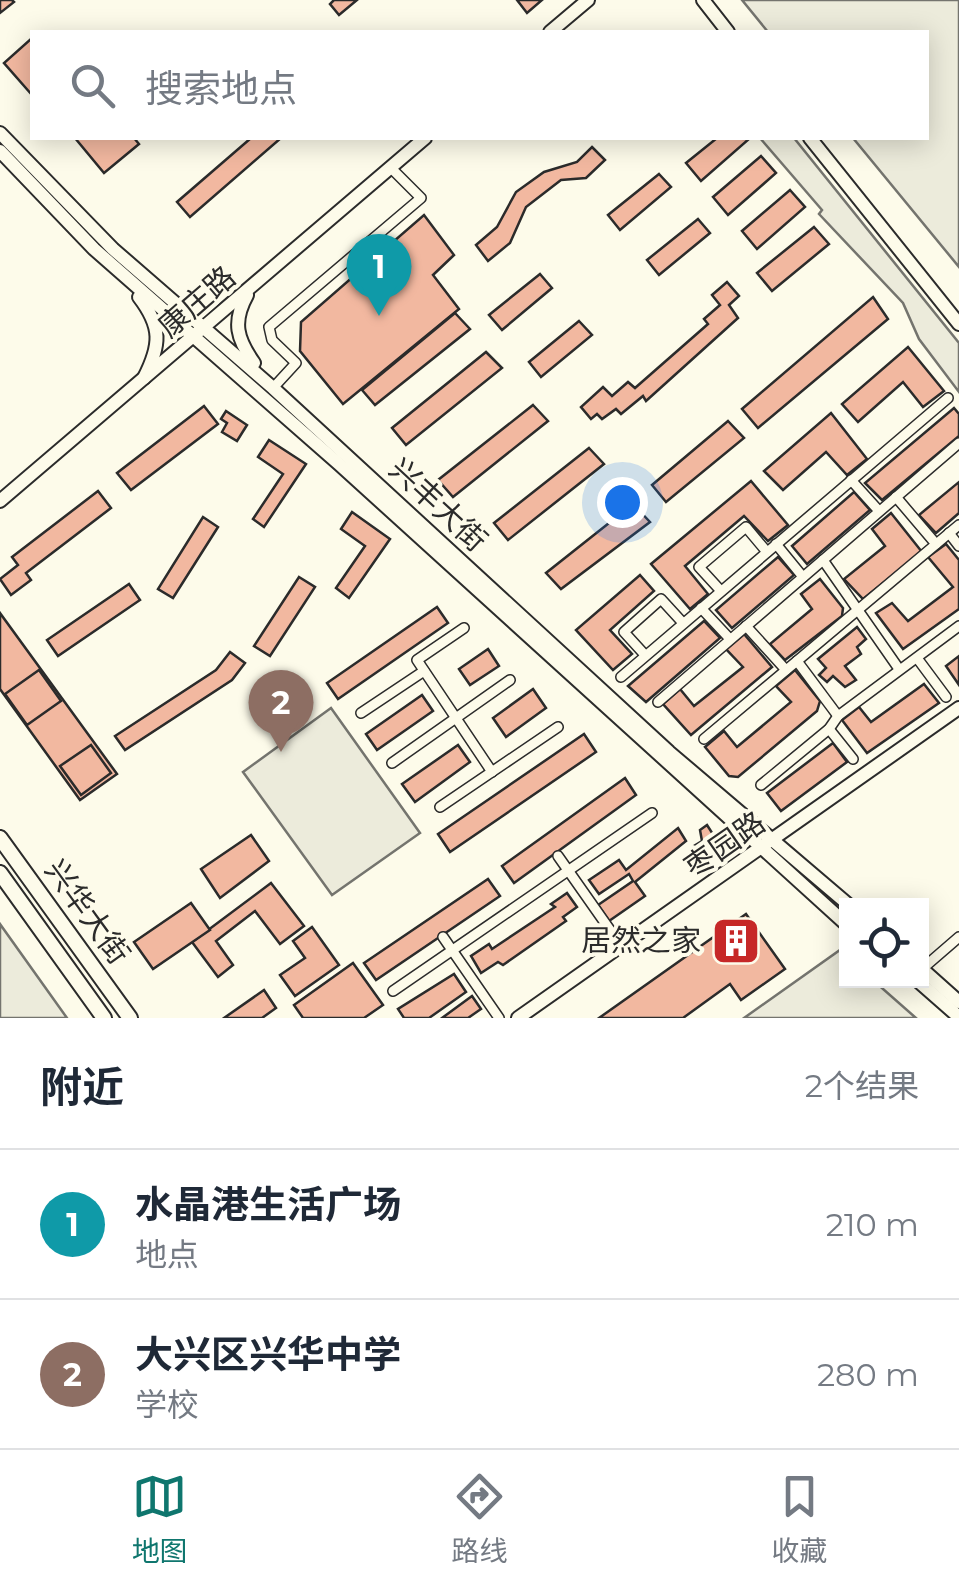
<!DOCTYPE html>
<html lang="zh">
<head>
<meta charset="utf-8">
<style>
  body { margin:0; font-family:Montserrat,"Noto Sans SC",sans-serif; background:#f6f6f7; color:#1f2937 }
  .controls { position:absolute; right:30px; bottom:30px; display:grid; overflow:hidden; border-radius:0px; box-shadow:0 5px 25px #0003 }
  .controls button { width:90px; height:90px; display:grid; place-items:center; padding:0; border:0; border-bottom:2px solid #e0e1e3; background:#fff; color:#1f2937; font:50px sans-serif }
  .you { position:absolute; left:622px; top:502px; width:35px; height:35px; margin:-25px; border:8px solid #fff; border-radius:50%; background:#1a73e8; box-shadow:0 0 0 15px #1a73e833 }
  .badge { display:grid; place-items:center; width:65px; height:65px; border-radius:50%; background:#0f766e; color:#fff; font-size:32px; font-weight:700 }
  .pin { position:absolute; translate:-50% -82px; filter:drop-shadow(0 2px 5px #0008) }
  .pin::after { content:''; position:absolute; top:52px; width:35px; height:30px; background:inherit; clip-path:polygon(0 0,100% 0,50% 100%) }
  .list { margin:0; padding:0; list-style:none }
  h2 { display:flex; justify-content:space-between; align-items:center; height:130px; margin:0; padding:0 40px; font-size:42px }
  h2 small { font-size:32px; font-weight:400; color:#747a83 }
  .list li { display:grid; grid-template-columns:65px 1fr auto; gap:30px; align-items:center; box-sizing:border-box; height:150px; padding:0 40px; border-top:2px solid #e0e1e3 }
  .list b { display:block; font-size:38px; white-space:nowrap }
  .list p { margin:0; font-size:32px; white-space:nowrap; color:#747a83 }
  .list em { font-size:32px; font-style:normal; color:#747a83 }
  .icon { flex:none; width:55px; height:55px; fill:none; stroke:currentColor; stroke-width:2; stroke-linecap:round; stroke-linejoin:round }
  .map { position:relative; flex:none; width:959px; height:1018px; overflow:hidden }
  .search { position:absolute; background:#fff; box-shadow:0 5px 25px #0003; left:30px; right:30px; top:30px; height:110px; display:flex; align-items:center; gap:25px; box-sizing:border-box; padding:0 35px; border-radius:0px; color:#747a83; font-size:38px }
  .sheet { height:430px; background:#fff }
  nav { display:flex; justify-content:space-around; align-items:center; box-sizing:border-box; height:140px; border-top:2px solid #e0e1e3; background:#fff; font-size:28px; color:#747a83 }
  nav a { display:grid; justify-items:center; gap:5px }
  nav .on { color:#0f766e }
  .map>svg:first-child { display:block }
  .green { fill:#ecebdb; stroke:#74746e; stroke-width:2.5 }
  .building { fill:#f2b8a0; stroke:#2b2b2b; stroke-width:2.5 }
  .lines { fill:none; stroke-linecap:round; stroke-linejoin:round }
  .street-casing { stroke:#2b2b2b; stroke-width:12 }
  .secondary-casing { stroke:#2b2b2b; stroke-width:16 }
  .primary-casing { stroke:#2b2b2b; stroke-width:18 }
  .street { stroke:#fdfbea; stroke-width:9 }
  .secondary { stroke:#fdfbea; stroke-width:12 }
  .primary { stroke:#fdfbea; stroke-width:14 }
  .labels { text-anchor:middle; stroke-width:8; stroke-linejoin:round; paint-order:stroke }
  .street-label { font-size:30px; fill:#2b2b2b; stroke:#fdfbea }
  .poi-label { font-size:30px; fill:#2b2b2b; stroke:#fdfbea; text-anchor:end }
</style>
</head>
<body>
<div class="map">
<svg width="959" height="1018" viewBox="0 0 959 1018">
  <rect width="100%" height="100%" fill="#fdfbea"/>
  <!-- green -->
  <g class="green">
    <polygon points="742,0 959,0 959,267 853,138 926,138 926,32 768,32"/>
    <polygon points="760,138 794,138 959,343 959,392 919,339 903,303 819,214 822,210"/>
    <polygon points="331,708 420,833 332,895 243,772"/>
    <polygon points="0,924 67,1018 0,1018"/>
    <polygon points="840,950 846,956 846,981 874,981 916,1018 744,1018"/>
  </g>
  <!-- building -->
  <g class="building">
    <polygon points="0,0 12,0 14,2 0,13"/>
    <polygon points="334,0 357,0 339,15 330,4"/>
    <polygon points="517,0 542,0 527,13"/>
    <polygon points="32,38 32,95 4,63"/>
    <polygon points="75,138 134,138 139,144 104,173"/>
    <polygon points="251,138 281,138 190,217 177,202"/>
    <polygon points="717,138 749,139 701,181 686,163"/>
    <polygon points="592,147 605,160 586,178 561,180 526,207 510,243 488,261 476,245 497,227 516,192 544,172 577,162"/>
    <polygon points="761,156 776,173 728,215 713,197"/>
    <polygon points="659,174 671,187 620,230 608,215"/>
    <polygon points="790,190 805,207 757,249 742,231"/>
    <polygon points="424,215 454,255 433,275 459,309 343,404 300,351 301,322"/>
    <polygon points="698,219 710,233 659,275 647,260"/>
    <polygon points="814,227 829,244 772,291 757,273"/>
    <polygon points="540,274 552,288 502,330 489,315"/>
    <polygon points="727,282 739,296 729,305 738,318 646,401 643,396 621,414 616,409 602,419 597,414 591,419 581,407 603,387 612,396 628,382 635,388 708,324 704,319 720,305 712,295"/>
    <polygon points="873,297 888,319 758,428 742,409"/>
    <polygon points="455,313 470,329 375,405 362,390"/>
    <polygon points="579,321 592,335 541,377 529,362"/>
    <polygon points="908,347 944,391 923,407 903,382 858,422 842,404"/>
    <polygon points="486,352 502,368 406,445 392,428"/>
    <polygon points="533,405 548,421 453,497 438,480"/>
    <polygon points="204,406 218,424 131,490 117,473"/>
    <polygon points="954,408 959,414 959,436 882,500 865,483"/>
    <polygon points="226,411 247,425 237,441 222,432 227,423 221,419"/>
    <polygon points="831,413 867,459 847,475 826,452 783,490 764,471"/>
    <polygon points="728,421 744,438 666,502 652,485"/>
    <polygon points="269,440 306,464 264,527 253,519 283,474 258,457"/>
    <polygon points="589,448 604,464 508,540 494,523"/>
    <polygon points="751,481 788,525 768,541 744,516 685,566 708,594 690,609 651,564"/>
    <polygon points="959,482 959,513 936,533 919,515"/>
    <polygon points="98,491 111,508 26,573 31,580 11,595 0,579 18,565 12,557"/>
    <polygon points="854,492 870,510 807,564 792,546"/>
    <polygon points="633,504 650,522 561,589 546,573"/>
    <polygon points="352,512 390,539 349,598 336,588 365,546 341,529"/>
    <polygon points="891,513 922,552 863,599 844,579 885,546 872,529"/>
    <polygon points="203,517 218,527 173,598 158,589"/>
    <polygon points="946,544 959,560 959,609 903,649 876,613 892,603 908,621 953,587 928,557"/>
    <polygon points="778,557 794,575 732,628 716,610"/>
    <polygon points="640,575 654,591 610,630 632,654 613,670 576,630"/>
    <polygon points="299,577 315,587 270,656 254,646"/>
    <polygon points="820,579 843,608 842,616 785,660 770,644 812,609 801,594"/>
    <polygon points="129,584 140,600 58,656 47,640"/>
    <polygon points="437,607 448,623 338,699 327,683"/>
    <polygon points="0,613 117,774 80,800 0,689"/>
    <polygon points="704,621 720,638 646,702 628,686"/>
    <polygon points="857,627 866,639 857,647 861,654 845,666 856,680 845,687 833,676 827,682 819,675 826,668 818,659"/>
    <polygon points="744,634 772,667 691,735 663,704 680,689 694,706 743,667 726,649"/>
    <polygon points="488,649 499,666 470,685 459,669"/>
    <polygon points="230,652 245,663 232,680 125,750 115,736 216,670"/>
    <polygon points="959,656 959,685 946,666"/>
    <polygon points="39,670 61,701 27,725 5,694"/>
    <polygon points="795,670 820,701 817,711 738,777 729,776 705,747 724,731 737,747 791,702 776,686"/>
    <polygon points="924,684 939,703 867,753 842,720 859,707 871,722"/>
    <polygon points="533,689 546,708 506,737 493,718"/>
    <polygon points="422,695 433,711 377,750 366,734"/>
    <polygon points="584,734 596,752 450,852 438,834"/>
    <polygon points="833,743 847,762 781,811 767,793"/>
    <polygon points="91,745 111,773 81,795 60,766"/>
    <polygon points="458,745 470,762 415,802 402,784"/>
    <polygon points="625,778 636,795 514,883 502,866"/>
    <polygon points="707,825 718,842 699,854 694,846 702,841 700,830"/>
    <polygon points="678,828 686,841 635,882 645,896 609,921 598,905 633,881 629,874 599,894 589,880 619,860 626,870"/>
    <polygon points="251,835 269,861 220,898 201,869"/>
    <polygon points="488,879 500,896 376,980 364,963"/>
    <polygon points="271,883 304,926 280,944 255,911 216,941 233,965 218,977 192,942"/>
    <polygon points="567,893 577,907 563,917 566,921 503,965 498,962 481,973 471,956 489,944 492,949 555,907 551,904"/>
    <polygon points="191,903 210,930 153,969 134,942"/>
    <polygon points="746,914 785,969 741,1000 730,984 683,1018 599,1018"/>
    <polygon points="312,927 339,965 295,996 280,975 305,958 293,941"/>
    <polygon points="353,963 383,1005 364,1018 303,1018 294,1005"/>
    <polygon points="454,974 466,992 429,1018 404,1018 398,1009"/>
    <polygon points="264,990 276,1008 262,1018 224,1018"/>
    <polygon points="472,996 481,1009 468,1018 442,1018"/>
  </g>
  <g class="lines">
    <!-- street casing -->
    <g class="street-casing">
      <g id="street">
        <polyline points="273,388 296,363 272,340 269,327 421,198 390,167"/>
        <polyline points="851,480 879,511"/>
        <polyline points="896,497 936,544"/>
        <polyline points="949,533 959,546"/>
        <polyline points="776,544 803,577"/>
        <polyline points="823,560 899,669"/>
        <polyline points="721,591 699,567 746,527 767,552"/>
        <polyline points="701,608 730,639"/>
        <polyline points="746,626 786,670"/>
        <polyline points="464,628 417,660 492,772"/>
        <polyline points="645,655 624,632 661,599 683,623"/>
        <polyline points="917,658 946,697"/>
        <polyline points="797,661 838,716"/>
        <polyline points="621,677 948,398"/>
        <polyline points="658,702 959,443"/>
        <polyline points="361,713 424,671"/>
        <polyline points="829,729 853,759"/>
        <polyline points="704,739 959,525"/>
        <polyline points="392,763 510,680"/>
        <polyline points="761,785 829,729 838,716 959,626"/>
        <polyline points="440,807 558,727"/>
        <polyline points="558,856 622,947"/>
        <polyline points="443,937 499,1018"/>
        <polyline points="922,969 959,937"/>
        <polyline points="393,991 652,813"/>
      </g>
    </g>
    <!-- secondary casing -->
    <g class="secondary-casing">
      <g id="secondary">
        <polyline points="703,0 728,32"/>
        <polyline points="550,32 588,0"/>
        <polyline points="0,133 113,249 273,388 669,752 850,906"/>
        <polyline points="810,138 959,324"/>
        <polyline points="0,151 94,249 339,464 846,924"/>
        <path d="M247,295C232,322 237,339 254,363"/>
        <path d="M139,297C162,327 161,345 144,378"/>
        <polyline points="0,501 425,138"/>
        <polyline points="922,969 959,1002"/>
        <polyline points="918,981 959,1017"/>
        <polyline points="518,1018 959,708"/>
      </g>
    </g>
    <!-- primary casing -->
    <g class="primary-casing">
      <g id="primary">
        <polyline points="0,838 130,1018"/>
        <polyline points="0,873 104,1018"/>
      </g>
    </g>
    <!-- street -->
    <use href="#street" class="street"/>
    <!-- secondary -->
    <use href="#secondary" class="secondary"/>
    <!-- primary -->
    <use href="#primary" class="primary"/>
  </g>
  <!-- icons -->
  <defs>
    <g id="building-square" transform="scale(2.5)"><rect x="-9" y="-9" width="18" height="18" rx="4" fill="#c62828" stroke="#fdfbea"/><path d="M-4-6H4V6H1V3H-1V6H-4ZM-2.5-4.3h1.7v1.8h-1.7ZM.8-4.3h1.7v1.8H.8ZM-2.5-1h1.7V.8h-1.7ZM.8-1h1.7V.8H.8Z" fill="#fff"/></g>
  </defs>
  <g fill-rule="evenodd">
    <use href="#building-square" x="736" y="941"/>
  </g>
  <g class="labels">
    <!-- street labels -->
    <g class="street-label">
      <text transform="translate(197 302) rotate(-41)" y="10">康庄路</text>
      <text transform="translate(438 505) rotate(43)" y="10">兴丰大街</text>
      <text transform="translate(725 845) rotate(-35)" y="10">枣园路</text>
      <text transform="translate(87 912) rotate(54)" y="10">兴华大街</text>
    </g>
    <!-- poi labels -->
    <g class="poi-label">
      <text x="701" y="951">居然之家</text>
    </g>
  </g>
</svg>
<div class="controls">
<button><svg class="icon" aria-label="locate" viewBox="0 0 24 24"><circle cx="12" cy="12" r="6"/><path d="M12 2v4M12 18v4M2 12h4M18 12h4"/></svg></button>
</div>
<div class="you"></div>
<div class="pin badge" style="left:379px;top:316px;background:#0f9aa8">1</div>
<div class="pin badge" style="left:281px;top:752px;background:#8d6e63">2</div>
<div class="search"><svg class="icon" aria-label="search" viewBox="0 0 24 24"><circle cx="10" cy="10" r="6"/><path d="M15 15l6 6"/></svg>搜索地点</div>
</div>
<section class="sheet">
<h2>附近<small>2个结果</small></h2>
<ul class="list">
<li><span class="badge" style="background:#0f9aa8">1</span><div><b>水晶港生活广场</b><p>地点</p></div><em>210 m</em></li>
<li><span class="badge" style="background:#8d6e63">2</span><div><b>大兴区兴华中学</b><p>学校</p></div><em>280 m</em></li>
</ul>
</section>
<nav>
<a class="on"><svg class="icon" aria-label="map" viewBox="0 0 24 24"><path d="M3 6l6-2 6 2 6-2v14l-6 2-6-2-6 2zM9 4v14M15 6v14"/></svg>地图</a>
<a><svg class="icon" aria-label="directions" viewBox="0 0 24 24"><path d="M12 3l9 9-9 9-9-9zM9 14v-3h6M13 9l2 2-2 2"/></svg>路线</a>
<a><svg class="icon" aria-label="saved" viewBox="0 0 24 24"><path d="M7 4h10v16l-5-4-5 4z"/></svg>收藏</a>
</nav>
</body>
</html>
